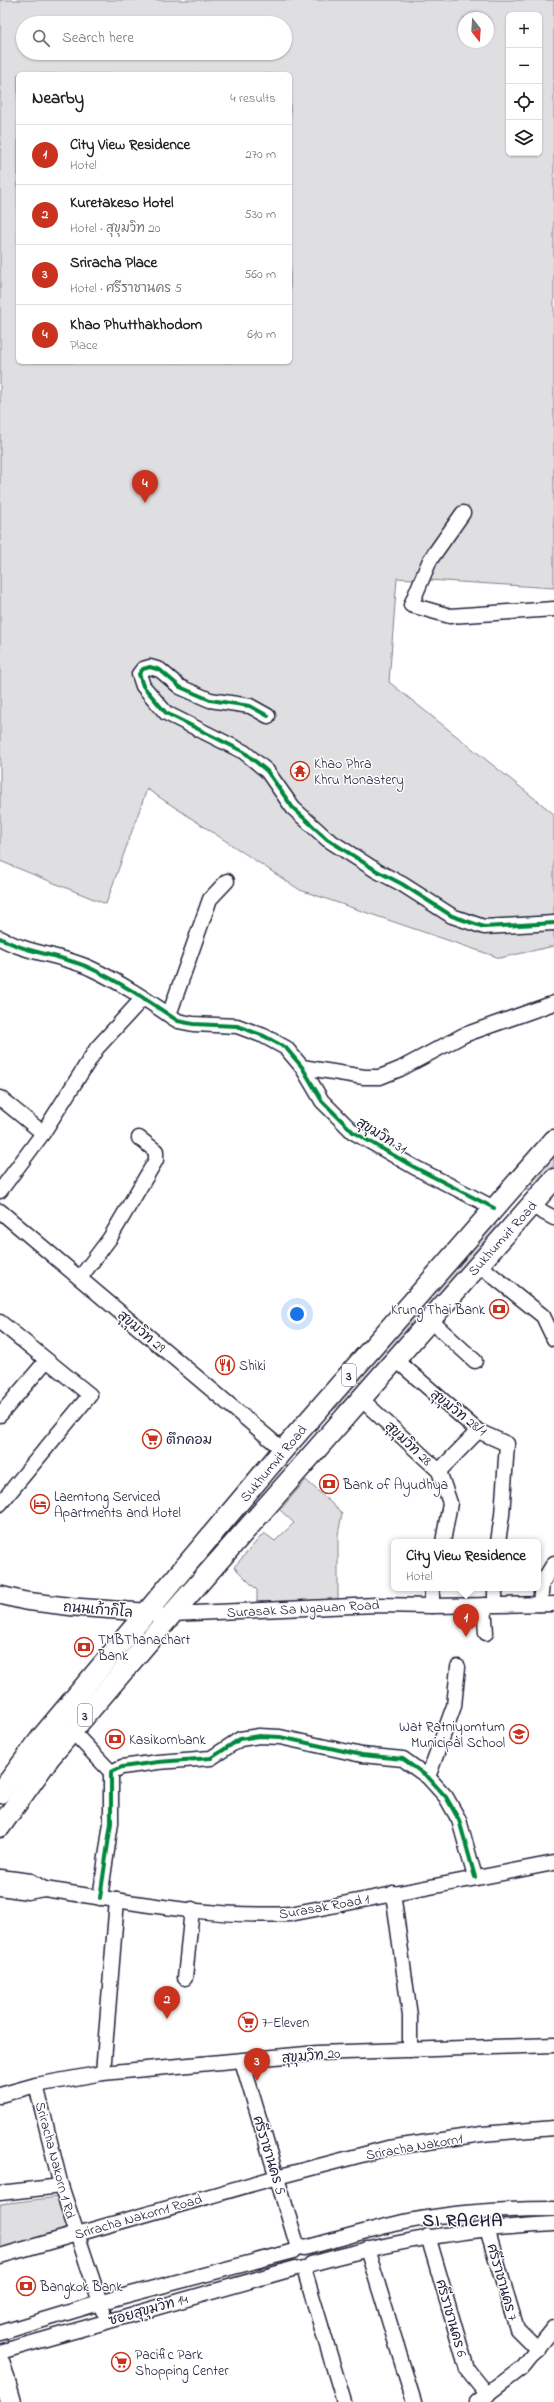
<!DOCTYPE html>
<html lang="en">
<head>
<meta charset="utf-8">
<style>
  body { margin:0; font-family:"Indie Flower","Playpen Sans Thai",sans-serif; background:#f2f2f2; color:#202124 }
  .controls { position:absolute; right:12px; top:12px; display:grid; overflow:hidden; border-radius:6px; box-shadow:0 1px 3px #0004 }
  .controls button { width:36px; height:36px; display:grid; place-items:center; padding:0; border:0; border-bottom:1px solid #e0e0e0; background:#fff; color:#202124; font:20px sans-serif }
  .compass { position:absolute; left:458px; top:12px; width:36px; height:36px; border-radius:50%; background:#fff; box-shadow:0 1px 3px #0004; rotate:163deg }
  .you { position:absolute; left:297px; top:1314px; width:14px; height:14px; margin:-10px; border:3px solid #fff; border-radius:50%; background:#1a73e8; box-shadow:0 0 0 6px #1a73e833 }
  .badge { display:grid; place-items:center; width:26px; height:26px; border-radius:50%; background:#c8321e; color:#fff; font-size:13px; font-weight:700 }
  .pin { position:absolute; translate:-50% -33px; filter:drop-shadow(0 1px 2px #0008) }
  .pin::after { content:''; position:absolute; top:21px; width:14px; height:12px; background:inherit; clip-path:polygon(0 0,100% 0,50% 100%) }
  .popup { position:absolute; left:391px; top:1539px; width:150px; height:52px; box-sizing:border-box; display:grid; place-content:center; border-radius:6px; background:#fff; filter:drop-shadow(0 1px 3px #0005); font-size:13px; white-space:nowrap; color:#757577 }
  .popup b { font-size:15px; color:#202124 }
  .popup::after { content:''; position:absolute; left:50%; top:100%; margin-left:-8px; border:8px solid transparent; border-top-color:#fff }
  .list { margin:0; padding:0; list-style:none }
  h2 { display:flex; justify-content:space-between; align-items:center; height:52px; margin:0; padding:0 16px; font-size:17px }
  h2 small { font-size:13px; font-weight:400; color:#757577 }
  .list li { display:grid; grid-template-columns:26px 1fr auto; gap:12px; align-items:center; box-sizing:border-box; height:60px; padding:0 16px; border-top:1px solid #e0e0e0 }
  .list b { display:block; font-size:15px; white-space:nowrap }
  .list p { margin:0; font-size:13px; white-space:nowrap; color:#757577 }
  .list em { font-size:13px; font-style:normal; color:#757577 }
  .icon { flex:none; width:22px; height:22px; fill:none; stroke:currentColor; stroke-width:2; stroke-linecap:round; stroke-linejoin:round }
  .map { position:relative; flex:none; width:554px; height:2402px; overflow:hidden }
  .search { position:absolute; background:#fff; box-shadow:0 1px 3px #0004; left:16px; top:16px; width:276px; height:44px; display:flex; align-items:center; gap:10px; box-sizing:border-box; padding:0 14px; border-radius:22px; color:#757577; font-size:15px }
  .panel { position:absolute; background:#fff; box-shadow:0 1px 3px #0004; left:16px; top:72px; width:276px; height:292px; border-radius:6px }
  .map>svg:first-child { display:block }
  .green { fill:#dfdfe2; stroke:#80808e; fill-rule:evenodd }
  .lines { fill:none; stroke-linecap:round; stroke-linejoin:round }
  .minor-casing { stroke:#22223b; stroke-width:17 }
  .major-casing { stroke:#22223b; stroke-width:20 }
  .highway-casing { stroke:#22223b; stroke-width:23 }
  .minor { stroke:#fff; stroke-width:14 }
  .major { stroke:#fff; stroke-width:17 }
  .highway { stroke:#fff; stroke-width:20 }
  .cycleway-casing { stroke:#fff; stroke-width:6 }
  .cycleway { stroke:#00873e; stroke-width:4 }
  .labels { text-anchor:middle; stroke-width:3; stroke-linejoin:round; paint-order:stroke }
  .shield { fill:#fff; stroke:#646476; stroke-width:1 }
  .shield-label { font-size:13px; font-weight:bold; fill:#22223b }
  .poi-label { font-size:14px; fill:#22223b; stroke:#fff; text-anchor:start }
  .street-label { font-size:14px; fill:#22223b; stroke:#fff }
  .district-label { font-size:18px; font-weight:bold; letter-spacing:1px; fill:#22223b; stroke:#fff }
</style>
</head>
<body>
<div class="map">
<svg width="554" height="2402" viewBox="0 0 554 2402">
  <rect width="100%" height="100%" fill="#fff"/>
  <filter id="ink" filterUnits="userSpaceOnUse"><feTurbulence type="fractalNoise" baseFrequency=".025" numOctaves="2"/><feDisplacementMap in="SourceGraphic" scale="8" xChannelSelector="R" yChannelSelector="G"/><feConvolveMatrix kernelMatrix="1 2 1 2 8 2 1 2 1" color-interpolation-filters="sRGB"/></filter>
  <g filter="url(#ink)">
    <!-- green -->
    <g class="green">
      <path d="M0,0H554V588L397,578L389,682L554,814V946L500,958L300,890L147,789L106,904L0,861ZM509,15H539V153H509ZM464,18H488V42H464ZM23,23H285V53H23ZM18,74H290V362H18Z"/>
      <polygon points="554,1151 554,1165 531,1191 524,1185"/>
      <polygon points="491,1222 500,1228 346,1400 325,1416"/>
      <polygon points="306,1480 342,1513 338,1535 338,1601 257,1602 257,1590 234,1567 264,1533 275,1541 294,1523 280,1510"/>
      <polygon points="58,2197 70,2227 0,2250 0,2204"/>
    </g>
    <g class="lines">
      <!-- minor casing -->
      <g class="minor-casing">
        <g id="minor">
          <polyline points="463,513 430,560 411,605 450,616 554,609"/>
          <polyline points="268,716 250,706 210,700 180,687 160,670 150,667 143,669 139,674 143,686 166,713 244,752 267,771 293,808 327,839 377,871 402,884 452,916 484,927 554,923"/>
          <path d="M0,938C29,954 63,955 92,969C122,983 151,1003 178,1021L193,1024L237,1026L264,1036L286,1048L302,1067L322,1101L353,1132L414,1167L494,1208"/>
          <polyline points="169,1015 210,899 227,881"/>
          <polyline points="302,1067 364,1077 380,1077 400,1069 464,1035 554,1003"/>
          <polyline points="0,1098 43,1133"/>
          <polyline points="0,1191 43,1133 97,1048 142,999"/>
          <polyline points="530,1205 554,1218"/>
          <polyline points="0,1211 283,1450"/>
          <polyline points="478,1264 543,1316 554,1339"/>
          <polyline points="80,1278 110,1238 156,1160 156,1151 139,1138"/>
          <polyline points="429,1319 475,1361"/>
          <polyline points="0,1322 90,1395 0,1504"/>
          <polyline points="394,1358 478,1431 507,1444 502,1515 498,1542"/>
          <polyline points="360,1398 439,1471 450,1503 443,1542"/>
          <polyline points="0,1415 46,1361"/>
          <polyline points="439,1471 478,1431"/>
          <polyline points="432,1588 432,1606"/>
          <polyline points="495,1604 495,1588"/>
          <polyline points="540,1604 542,1583 554,1563"/>
          <polyline points="484,1605 486,1633"/>
          <polyline points="172,1614 376,1605 432,1606 554,1604"/>
          <polyline points="72,1731 111,1772"/>
          <polyline points="428,1777 454,1706 458,1667"/>
          <polyline points="0,1877 31,1881 44,1889"/>
          <path d="M0,1888L28,1892L44,1889C125,1901 208,1918 290,1914L554,1863"/>
          <polyline points="393,1893 410,2016 410,2050"/>
          <polyline points="100,1898 111,1823 111,1772 122,1767 158,1762 211,1758 240,1739 259,1736 280,1737 362,1755 403,1759 428,1777 446,1797 459,1820 475,1877"/>
          <polyline points="185,1978 192,1909"/>
          <polyline points="242,2061 298,2248"/>
          <polyline points="103,2073 117,1900"/>
          <polyline points="36,2085 61,2186 103,2311"/>
          <polyline points="0,2095 36,2085 103,2073 317,2053 554,2045"/>
          <polyline points="0,2193 61,2186"/>
          <polyline points="487,2229 517,2329 538,2350"/>
          <polyline points="428,2236 467,2369 488,2395"/>
          <path d="M304,2248C336,2240 367,2230 399,2223C450,2212 502,2209 554,2209"/>
          <polyline points="367,2249 414,2402"/>
          <polyline points="0,2256 277,2177 388,2148 482,2134 554,2128"/>
          <path d="M311,2264C393,2241 469,2228 554,2224"/>
          <polyline points="304,2269 344,2402"/>
          <polyline points="0,2333 116,2298 294,2251"/>
          <polyline points="0,2352 296,2268"/>
          <polyline points="477,2402 522,2368 554,2328"/>
        </g>
      </g>
      <!-- major casing -->
      <g class="major-casing">
        <polyline id="major" points="0,1595 25,1601 74,1607 156,1613"/>
      </g>
      <!-- highway casing -->
      <g class="highway-casing">
        <g id="highway">
          <polyline points="0,1793 41,1738 283,1450 554,1140"/>
          <polyline points="0,1827 50,1757 172,1614 554,1179"/>
          <polyline points="0,2364 11,2402"/>
        </g>
      </g>
      <!-- minor -->
      <use href="#minor" class="minor"/>
      <!-- major -->
      <use href="#major" class="major"/>
      <!-- highway -->
      <use href="#highway" class="highway"/>
      <!-- cycleway casing -->
      <g class="cycleway-casing">
        <g id="cycleway">
          <polyline points="268,716 250,706 210,700 180,687 160,670 150,667 143,669 139,674 143,686 166,713 244,752 267,771 293,808 327,839 377,871 402,884 452,916 484,927 554,923"/>
          <path d="M0,938C29,954 63,955 92,969C122,983 151,1003 178,1021L193,1024L237,1026L264,1036L286,1048L302,1067L322,1101L353,1132L414,1167L494,1208"/>
          <polyline points="100,1898 111,1823 111,1772 122,1767 158,1762 211,1758 240,1739 259,1736 280,1737 362,1755 403,1759 428,1777 446,1797 459,1820 475,1877"/>
        </g>
      </g>
      <!-- cycleway -->
      <use href="#cycleway" class="cycleway"/>
    </g>
  </g>
  <!-- icons -->
  <defs>
    <g id="temple-ring" transform="scale(1)"><circle r="9.5" fill="#fff" stroke="#c8321e" stroke-width="1.5"/><path d="M0-6L5-2H3V0L6.5 2.5H4V6H1.5V3h-3V6H-4V2.5H-6.5L-3 0V-2H-5Z" fill="#c8321e"/></g>
    <g id="bank-ring" transform="scale(1)"><circle r="9.5" fill="#fff" stroke="#c8321e" stroke-width="1.5"/><path d="M-6-4H6V4H-6ZM0-2.3a2.3 2.3 0 1 0 0 4.6a2.3 2.3 0 1 0 0-4.6Z" fill="#c8321e"/></g>
    <g id="restaurant-ring" transform="scale(1)"><circle r="9.5" fill="#fff" stroke="#c8321e" stroke-width="1.5"/><path d="M-5-6h1v4h1v-4h1v4h1v-4h1v5L-1.5 .5V6h-2V.5L-5-1ZM5-6V6H3V1.5H1.5Q1.5-4 5-6Z" fill="#c8321e"/></g>
    <g id="supermarket-ring" transform="scale(1)"><circle r="9.5" fill="#fff" stroke="#c8321e" stroke-width="1.5"/><path d="M-6-5.5h2.5l.6 2H6L4.5 2H-2.5L-4.4-4H-6ZM-1.5 3.2a1.3 1.3 0 1 0 .1 0ZM3 3.2a1.3 1.3 0 1 0 .1 0Z" fill="#c8321e"/></g>
    <g id="hotel-ring" transform="scale(1)"><circle r="9.5" fill="#fff" stroke="#c8321e" stroke-width="1.5"/><path d="M-6-4.5h1.5V1H6V5H4.5V3h-9V5H-6ZM-4 0a1.8 1.8 0 1 1 3.6 0ZM.5 0V-2.5h3Q6-2.5 6 0Z" fill="#c8321e"/></g>
    <g id="school-ring" transform="scale(1)"><circle r="9.5" fill="#fff" stroke="#c8321e" stroke-width="1.5"/><path d="M0-5L7-2L0 1L-7-2ZM-4 1L0 2.5L4 1V4Q0 6-4 4Z" fill="#c8321e"/></g>
  </defs>
  <g fill-rule="evenodd">
    <use href="#temple-ring" x="300" y="771"/>
    <use href="#bank-ring" x="499" y="1309"/>
    <use href="#restaurant-ring" x="225" y="1365"/>
    <use href="#supermarket-ring" x="152" y="1439"/>
    <use href="#bank-ring" x="329" y="1484"/>
    <use href="#hotel-ring" x="40" y="1504"/>
    <use href="#bank-ring" x="84" y="1647"/>
    <use href="#school-ring" x="519" y="1734"/>
    <use href="#bank-ring" x="115" y="1739"/>
    <use href="#supermarket-ring" x="248" y="2022"/>
    <use href="#bank-ring" x="26" y="2286"/>
    <use href="#supermarket-ring" x="121" y="2362"/>
  </g>
  <g class="labels">
    <!-- shield labels -->
    <g class="shield">
      <rect x="342" y="1364" width="14" height="22" rx="3"/>
      <rect x="78" y="1704" width="14" height="22" rx="3"/>
    </g>
    <g class="shield-label">
      <text x="349" y="1380">3</text>
      <text x="85" y="1720">3</text>
    </g>
    <!-- poi labels -->
    <g class="poi-label">
      <text x="314" y="768">Khao Phra<tspan x="314" dy="16">Khru Monastery</tspan></text>
      <text x="485" y="1314" text-anchor="end">Krung Thai Bank</text>
      <text x="239" y="1370">Shiki</text>
      <text x="166" y="1444">ตึกคอม</text>
      <text x="343" y="1489">Bank of Ayudhya</text>
      <text x="54" y="1501">Laemtong Serviced<tspan x="54" dy="16">Apartments and Hotel</tspan></text>
      <text x="98" y="1644">TMBThanachart<tspan x="98" dy="16">Bank</tspan></text>
      <text x="505" y="1731" text-anchor="end">Wat Ratniyomtum<tspan x="505" dy="16">Municipal School</tspan></text>
      <text x="129" y="1744">Kasikornbank</text>
      <text x="262" y="2027">7-Eleven</text>
      <text x="40" y="2291">Bangkok Bank</text>
      <text x="135" y="2359">Pacific Park<tspan x="135" dy="16">Shopping Center</tspan></text>
    </g>
    <!-- street labels -->
    <g class="street-label">
      <text transform="translate(382 1135) rotate(32)" y="5">สุขุมวิท 31</text>
      <text transform="translate(502 1238) rotate(-48)" y="5">Sukhumvit Road</text>
      <text transform="translate(142 1331) rotate(40)" y="5">สุขุมวิท 29</text>
      <text transform="translate(459 1412) rotate(38)" y="5">สุขุมวิท 28/1</text>
      <text transform="translate(409 1443) rotate(43)" y="5">สุขุมวิท 28</text>
      <text transform="translate(273 1463) rotate(-50)" y="5">Sukhumvit Road</text>
      <text transform="translate(303 1608) rotate(-3)" y="5">Surasak Sa Ngauan Road</text>
      <text transform="translate(98 1609) rotate(5)" y="5">ถนนเก้ากิโล</text>
      <text transform="translate(324 1906) rotate(-10)" y="5">Surasak Road 1</text>
      <text transform="translate(311 2055) rotate(-5)" y="5">สุขุมวิท 20</text>
      <text transform="translate(414 2146) rotate(-10)" y="5">Sriracha Nakorn1</text>
      <text transform="translate(270 2155) rotate(73)" y="5">ศรีราชานคร 5</text>
      <text transform="translate(56 2160) rotate(75)" y="5">Sriracha Nakorn 1 Rd</text>
      <text transform="translate(138 2216) rotate(-16)" y="5">Sriracha Nakorn1 Road</text>
      <text transform="translate(503 2282) rotate(74)" y="5">ศรีราชานคร 7</text>
      <text transform="translate(148 2309) rotate(-16)" y="5">ซอยสุขุมวิท 14</text>
      <text transform="translate(452 2318) rotate(74)" y="5">ศรีราชานคร 6</text>
    </g>
    <!-- district labels -->
    <g class="district-label">
      <text x="463" y="2226">SI RACHA</text>
    </g>
  </g>
</svg>
<div class="controls">
<button>+</button>
<button>−</button>
<button><svg class="icon" aria-label="locate" viewBox="0 0 24 24"><circle cx="12" cy="12" r="6"/><path d="M12 2v4M12 18v4M2 12h4M18 12h4"/></svg></button>
<button><svg class="icon" aria-label="layers" viewBox="0 0 24 24"><path d="M12 4l9 5-9 5-9-5zM3 14l9 5 9-5"/></svg></button>
</div>
<svg class="compass" viewBox="-18 -18 36 36"><path d="M0-13l5 13h-10z" fill="#e53935"/><path d="M0 13l5-13h-10z" fill="#757577"/></svg>
<div class="you"></div>
<div class="pin badge" style="left:466px;top:1637px">1</div>
<div class="popup"><b>City View Residence</b>Hotel</div>
<div class="pin badge" style="left:167px;top:2019px">2</div>
<div class="pin badge" style="left:257px;top:2081px">3</div>
<div class="pin badge" style="left:145px;top:503px">4</div>
<div class="search"><svg class="icon" aria-label="search" viewBox="0 0 24 24"><circle cx="10" cy="10" r="6"/><path d="M15 15l6 6"/></svg>Search here</div>
<section class="panel">
<h2>Nearby<small>4 results</small></h2>
<ul class="list">
<li><span class="badge">1</span><div><b>City View Residence</b><p>Hotel</p></div><em>270 m</em></li>
<li><span class="badge">2</span><div><b>Kuretakeso Hotel</b><p>Hotel · สุขุมวิท 20</p></div><em>530 m</em></li>
<li><span class="badge">3</span><div><b>Sriracha Place</b><p>Hotel · ศรีราชานคร 5</p></div><em>560 m</em></li>
<li><span class="badge">4</span><div><b>Khao Phutthakhodom</b><p>Place</p></div><em>610 m</em></li>
</ul>
</section>
</div>
</body>
</html>
